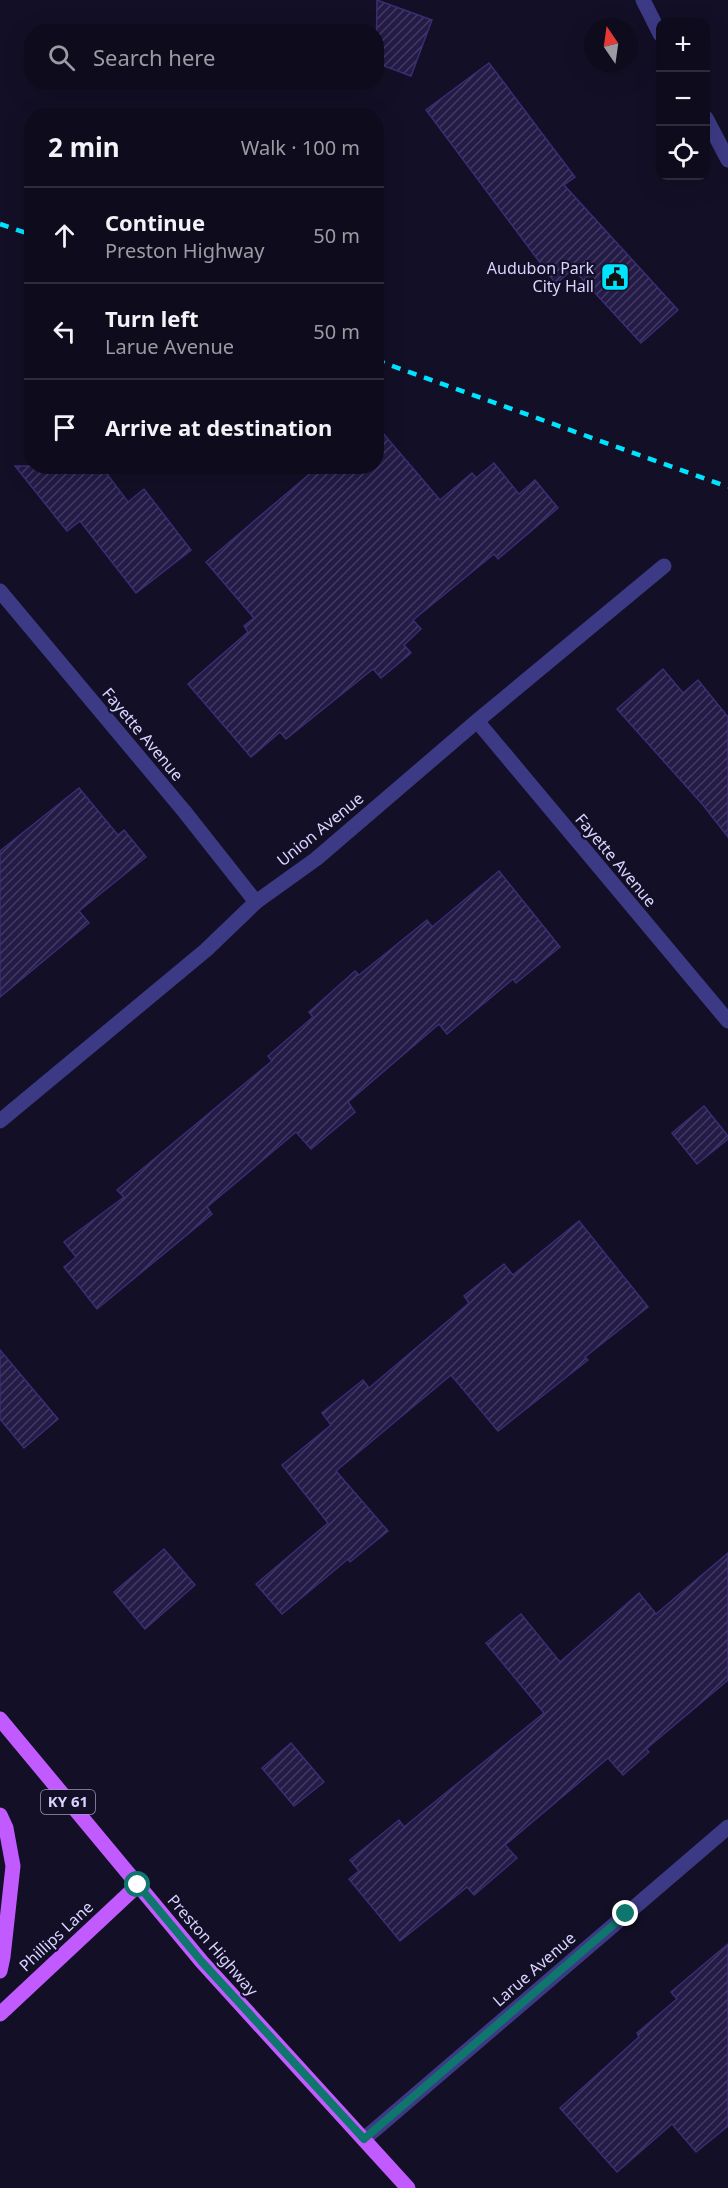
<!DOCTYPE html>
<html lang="en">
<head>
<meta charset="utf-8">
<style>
  body { margin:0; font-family:"Noto Sans",sans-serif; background:#171425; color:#f1f3f6 }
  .controls { position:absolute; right:18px; top:18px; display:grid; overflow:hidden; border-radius:12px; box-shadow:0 6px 24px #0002 }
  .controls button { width:54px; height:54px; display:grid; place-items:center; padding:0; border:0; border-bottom:2px solid #2e2b3b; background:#0e0b1c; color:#f1f3f6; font:30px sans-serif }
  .compass { position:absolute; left:584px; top:18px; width:54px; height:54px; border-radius:50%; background:#0e0b1c; box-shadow:0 6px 24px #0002; rotate:347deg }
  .stop { position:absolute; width:18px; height:18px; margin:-14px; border:4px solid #0f766e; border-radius:50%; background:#fff }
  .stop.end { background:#0f766e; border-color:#fff; box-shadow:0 2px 6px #0008 }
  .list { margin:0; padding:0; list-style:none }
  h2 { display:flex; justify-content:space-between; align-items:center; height:78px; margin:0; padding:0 24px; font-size:26px }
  h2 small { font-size:20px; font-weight:400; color:#9b9ba3 }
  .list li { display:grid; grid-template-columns:39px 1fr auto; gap:18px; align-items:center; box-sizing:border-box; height:96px; padding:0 24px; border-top:2px solid #2e2b3b }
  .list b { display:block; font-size:22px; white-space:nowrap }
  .list p { margin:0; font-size:20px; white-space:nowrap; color:#9b9ba3 }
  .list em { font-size:20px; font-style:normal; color:#9b9ba3 }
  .icon { flex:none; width:33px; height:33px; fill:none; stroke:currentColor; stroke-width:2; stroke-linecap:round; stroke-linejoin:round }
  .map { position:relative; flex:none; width:728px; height:2188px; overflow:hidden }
  .search { position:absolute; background:#0e0b1c; box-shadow:0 6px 24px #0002; left:24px; top:24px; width:360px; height:66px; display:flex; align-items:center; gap:15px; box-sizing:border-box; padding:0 21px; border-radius:24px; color:#9b9ba3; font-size:22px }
  .panel { position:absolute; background:#0e0b1c; box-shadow:0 6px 24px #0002; left:24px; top:108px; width:360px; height:366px; border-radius:24px }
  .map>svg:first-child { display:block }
  .building { fill:url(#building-hatch); stroke:#3b2d73; stroke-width:1.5 }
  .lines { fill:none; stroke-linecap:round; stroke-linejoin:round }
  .minor { stroke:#3d3a85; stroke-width:15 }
  .major { stroke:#c25bff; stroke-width:15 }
  .rail { stroke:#00e5ff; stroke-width:4.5; stroke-dasharray:9 8; stroke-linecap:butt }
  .route { stroke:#0f766e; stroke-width:8 }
  .labels { text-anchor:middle; stroke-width:4.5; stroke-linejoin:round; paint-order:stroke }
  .shield { fill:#130f26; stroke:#9e99be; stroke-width:1.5 }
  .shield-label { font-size:15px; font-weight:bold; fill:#d9d4ff }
  .poi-label { font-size:16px; fill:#d9d4ff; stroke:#130f26; text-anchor:end }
  .street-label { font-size:16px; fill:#d9d4ff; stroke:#130f26 }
</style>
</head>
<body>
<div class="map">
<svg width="728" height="2188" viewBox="0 0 728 2188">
  <defs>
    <pattern id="building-hatch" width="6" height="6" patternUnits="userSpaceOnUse" patternTransform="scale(1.5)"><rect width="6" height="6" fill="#241b47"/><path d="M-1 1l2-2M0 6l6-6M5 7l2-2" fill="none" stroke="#433b63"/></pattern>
  </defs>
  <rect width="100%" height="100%" fill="#130f26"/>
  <!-- building -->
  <g class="building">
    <polygon points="377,0 432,20 411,76 376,63"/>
    <polygon points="489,63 575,177 564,185 678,310 641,343 573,269 556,284 426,110"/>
    <polygon points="376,425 440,500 472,473 476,478 494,463 519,494 535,480 558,508 498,559 494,554 413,620 421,629 404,645 411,653 381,678 373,669 286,739 280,732 251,757 188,684 248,632 244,626 254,618 206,562 319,466 376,466"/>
    <polygon points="15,466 101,466 128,502 144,489 191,550 136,593 80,521 67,531"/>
    <polygon points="663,669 683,693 698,680 728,717 728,837 703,805 617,709"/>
    <polygon points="79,788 118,835 124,830 146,857 79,911 89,923 0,997 0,851"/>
    <polygon points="499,871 560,947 516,983 513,979 447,1034 439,1024 348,1102 355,1112 311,1149 296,1132 207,1207 212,1214 97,1309 64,1267 76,1257 64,1242 124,1197 117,1190 272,1061 268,1056 313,1017 309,1012 355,971 359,975 427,920 432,927"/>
    <polygon points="704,1106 728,1136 728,1139 697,1164 672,1133"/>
    <polygon points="579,1221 648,1307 585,1357 588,1360 498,1431 451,1375 336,1471 388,1531 350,1562 348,1559 282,1614 256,1584 328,1523 282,1465 331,1425 322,1413 363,1380 369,1388 469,1303 464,1296 504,1264 513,1275"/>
    <polygon points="0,1350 58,1419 24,1448 0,1419"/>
    <polygon points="164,1549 195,1585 145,1629 114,1592"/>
    <polygon points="728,1553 728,1680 646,1749 649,1752 623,1775 608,1758 505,1845 517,1858 474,1895 467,1887 400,1941 349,1879 359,1871 350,1860 399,1820 404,1827 544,1713 486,1643 521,1614 560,1662 639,1593 656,1614"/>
    <polygon points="291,1743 324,1782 294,1806 262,1768"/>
    <polygon points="728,1944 728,2126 696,2152 672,2124 617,2172 560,2108 639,2037 637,2033 677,1999 671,1992"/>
  </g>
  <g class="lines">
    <!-- minor -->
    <g class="minor">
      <polyline points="643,0 660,34"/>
      <polyline points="706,118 728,160"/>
      <polyline points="0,591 184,811 256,902"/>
      <polyline points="477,721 728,1021"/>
      <polyline points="0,1121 206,950 256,902 316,859 477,721 664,566"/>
      <polyline points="364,2139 728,1827"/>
    </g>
    <!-- major -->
    <g class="major">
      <polyline points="0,1719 202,1962 408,2188"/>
      <polyline points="0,1815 6,1828 13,1866 3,1957 0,1971"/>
      <polyline points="0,2014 138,1885"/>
    </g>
    <!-- rail -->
    <g class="rail">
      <polyline points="0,224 32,235"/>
      <polyline points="376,360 728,487"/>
    </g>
  </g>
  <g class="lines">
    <!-- route -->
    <polyline class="route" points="138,1885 202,1962 364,2139 626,1914"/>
  </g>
  <!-- icons -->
  <defs>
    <g id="civic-square" transform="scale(1.5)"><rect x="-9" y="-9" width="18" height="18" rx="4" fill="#00e5ff" stroke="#130f26"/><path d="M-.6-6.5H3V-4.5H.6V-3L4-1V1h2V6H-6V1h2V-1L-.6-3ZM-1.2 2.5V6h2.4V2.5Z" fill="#111"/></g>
  </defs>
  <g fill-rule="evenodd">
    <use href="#civic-square" x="615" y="277"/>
  </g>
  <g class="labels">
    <!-- shield labels -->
    <rect class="shield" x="41" y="1790" width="54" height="24" rx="4.5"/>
    <g class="shield-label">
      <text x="68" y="1807">KY 61</text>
    </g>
    <!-- poi labels -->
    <g class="poi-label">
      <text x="594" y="274">Audubon Park<tspan x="594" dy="18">City Hall</tspan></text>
    </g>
    <!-- street labels -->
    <g class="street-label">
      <text transform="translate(143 734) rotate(50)" y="6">Fayette Avenue</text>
      <text transform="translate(320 829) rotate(-39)" y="6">Union Avenue</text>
      <text transform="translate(616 860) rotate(50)" y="6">Fayette Avenue</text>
      <text transform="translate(56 1936) rotate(-43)" y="6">Phillips Lane</text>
      <text transform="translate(213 1945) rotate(49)" y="6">Preston Highway</text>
      <text transform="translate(534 1969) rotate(-41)" y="6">Larue Avenue</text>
    </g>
  </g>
</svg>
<div class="controls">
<button>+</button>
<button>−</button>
<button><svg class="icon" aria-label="locate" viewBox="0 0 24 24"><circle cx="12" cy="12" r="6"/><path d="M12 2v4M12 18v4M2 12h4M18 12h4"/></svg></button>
</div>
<svg class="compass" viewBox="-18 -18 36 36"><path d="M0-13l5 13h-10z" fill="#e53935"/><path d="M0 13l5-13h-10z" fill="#9b9ba3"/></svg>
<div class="stop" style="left:138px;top:1885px"></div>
<div class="stop end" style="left:626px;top:1914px"></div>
<div class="search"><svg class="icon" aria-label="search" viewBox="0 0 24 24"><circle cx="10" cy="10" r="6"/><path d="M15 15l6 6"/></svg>Search here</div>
<section class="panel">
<h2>2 min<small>Walk · 100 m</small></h2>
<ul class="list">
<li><svg class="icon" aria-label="ahead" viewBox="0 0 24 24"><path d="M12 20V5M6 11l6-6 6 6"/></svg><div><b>Continue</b><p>Preston Highway</p></div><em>50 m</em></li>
<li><svg class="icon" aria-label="left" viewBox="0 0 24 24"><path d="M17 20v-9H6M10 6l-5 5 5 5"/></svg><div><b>Turn left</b><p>Larue Avenue</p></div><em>50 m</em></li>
<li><svg class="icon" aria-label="arrive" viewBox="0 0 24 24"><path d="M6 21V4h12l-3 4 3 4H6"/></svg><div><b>Arrive at destination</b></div></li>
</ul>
</section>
</div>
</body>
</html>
